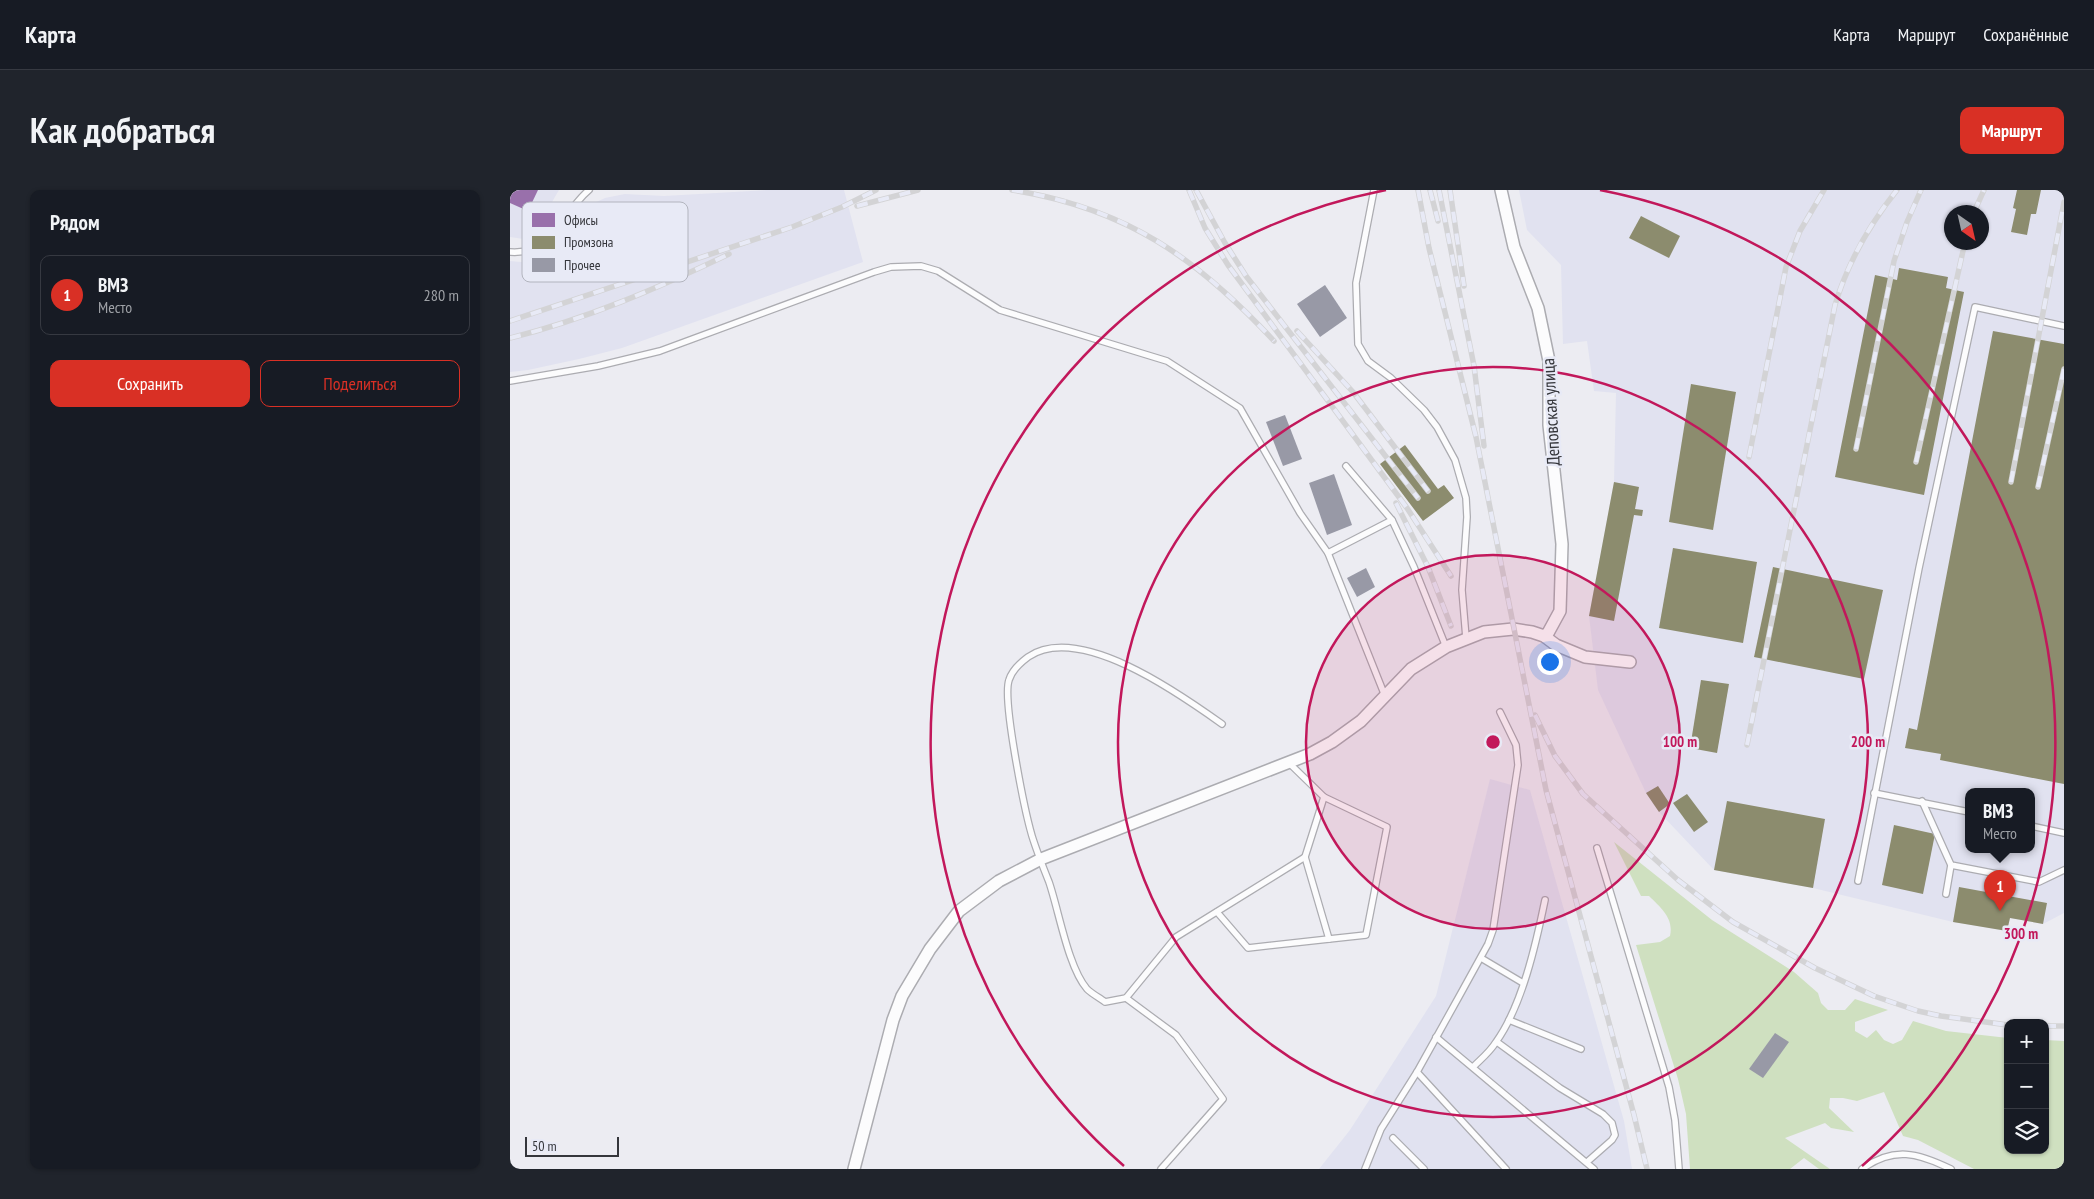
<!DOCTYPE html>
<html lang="ru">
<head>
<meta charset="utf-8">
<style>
  body { margin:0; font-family:"PT Sans Narrow",sans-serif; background:#20242c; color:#f1f3f6 }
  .controls { position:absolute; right:15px; bottom:15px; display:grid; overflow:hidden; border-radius:10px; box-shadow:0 1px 4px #0004 }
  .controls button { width:45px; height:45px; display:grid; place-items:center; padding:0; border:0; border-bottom:1px solid #363941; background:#171b24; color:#f1f3f6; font:25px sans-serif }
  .compass { position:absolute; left:1434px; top:15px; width:45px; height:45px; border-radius:50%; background:#171b24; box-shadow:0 1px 4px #0004; rotate:146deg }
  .scale { position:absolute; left:15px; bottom:12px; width:94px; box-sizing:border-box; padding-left:5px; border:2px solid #35363b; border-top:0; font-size:14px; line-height:18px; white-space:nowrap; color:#35363b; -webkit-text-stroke:4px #e8eaf6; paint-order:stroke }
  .you { position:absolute; left:1039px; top:471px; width:18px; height:18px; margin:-12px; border:4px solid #fff; border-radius:50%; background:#1a73e8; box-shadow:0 0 0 8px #1a73e833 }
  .badge { display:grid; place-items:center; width:32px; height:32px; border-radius:50%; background:#d93025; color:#fff; font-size:16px; font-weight:700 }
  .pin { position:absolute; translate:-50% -41px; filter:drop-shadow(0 1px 2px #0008) }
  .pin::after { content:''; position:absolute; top:26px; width:18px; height:15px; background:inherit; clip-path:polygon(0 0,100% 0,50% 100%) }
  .popup { position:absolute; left:1455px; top:598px; width:70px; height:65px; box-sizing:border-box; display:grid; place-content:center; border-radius:10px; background:#171b24; filter:drop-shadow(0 1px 4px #0005); font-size:16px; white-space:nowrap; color:#9ea1a6 }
  .popup b { font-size:19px; color:#f1f3f6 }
  .popup::after { content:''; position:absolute; left:50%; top:100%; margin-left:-10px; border:10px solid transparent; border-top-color:#171b24 }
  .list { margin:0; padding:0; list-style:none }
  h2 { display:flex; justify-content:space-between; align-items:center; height:65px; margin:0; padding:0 20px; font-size:21px }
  h2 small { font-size:16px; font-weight:400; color:#9ea1a6 }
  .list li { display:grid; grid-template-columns:32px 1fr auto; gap:15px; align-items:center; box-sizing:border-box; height:80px; margin:0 10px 10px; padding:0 10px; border:1px solid #363941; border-radius:10px }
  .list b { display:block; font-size:19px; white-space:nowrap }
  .list p { margin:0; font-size:16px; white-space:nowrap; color:#9ea1a6 }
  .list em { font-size:16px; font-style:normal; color:#9ea1a6 }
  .actions { display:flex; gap:10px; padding:15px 20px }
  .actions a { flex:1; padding:11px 0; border:1px solid #d93025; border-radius:10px; text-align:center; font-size:18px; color:#d93025 }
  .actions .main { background:#d93025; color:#fff }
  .icon { flex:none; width:28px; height:28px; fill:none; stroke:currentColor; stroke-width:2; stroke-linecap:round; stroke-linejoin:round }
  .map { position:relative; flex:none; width:1554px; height:979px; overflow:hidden; border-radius:10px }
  header { display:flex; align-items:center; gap:30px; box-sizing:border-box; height:70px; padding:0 25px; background:#171b24; border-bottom:1px solid #363941 }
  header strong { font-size:24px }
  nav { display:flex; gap:28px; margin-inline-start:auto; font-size:18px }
  .intro { display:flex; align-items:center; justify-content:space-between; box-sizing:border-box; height:120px; padding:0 30px }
  h1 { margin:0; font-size:35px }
  .button { padding:12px 22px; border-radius:10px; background:#d93025; color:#fff; font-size:18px; font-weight:700 }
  main { display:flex; gap:30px; padding:0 30px }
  aside { flex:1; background:#171b24; border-radius:10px; box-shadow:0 1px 4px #0004 }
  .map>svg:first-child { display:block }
  .built { fill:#e1e2f0; fill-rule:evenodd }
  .green { fill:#cfe0c0 }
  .offices { fill:#9970ab }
  .industry { fill:#8c8c6e }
  .building { fill:#9899a6 }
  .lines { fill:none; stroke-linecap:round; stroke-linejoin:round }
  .service-casing { stroke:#acacb1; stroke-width:8 }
  .minor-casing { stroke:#acacb1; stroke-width:14 }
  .service { stroke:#fcfcfd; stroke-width:5.5 }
  .minor { stroke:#fcfcfd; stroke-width:11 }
  .rail-casing { stroke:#d3d3d5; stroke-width:5.5 }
  .rail { stroke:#e8eaf6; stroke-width:4; stroke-dasharray:11; stroke-linecap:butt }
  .ring { fill:none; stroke:#c2185b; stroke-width:2.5 }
  .labels { text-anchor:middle; stroke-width:5; stroke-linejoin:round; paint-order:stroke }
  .street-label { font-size:18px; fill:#35363b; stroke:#e8eaf6 }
  .key { fill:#e8eaf6; stroke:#b2b4be; stroke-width:1 }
  .key-label { font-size:14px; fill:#35363b }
  .centre { fill:#c2185b; stroke:#e8eaf6; stroke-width:2.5 }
  .ring-label { font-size:15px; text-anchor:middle; font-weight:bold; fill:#c2185b; stroke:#e8eaf6; stroke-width:5; stroke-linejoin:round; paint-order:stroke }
</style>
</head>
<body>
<header>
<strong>Карта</strong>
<nav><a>Карта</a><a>Маршрут</a><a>Сохранённые</a></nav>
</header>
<div class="intro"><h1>Как добраться</h1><a class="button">Маршрут</a></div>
<main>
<aside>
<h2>Рядом<small></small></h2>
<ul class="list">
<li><span class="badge">1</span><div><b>ВМЗ</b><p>Место</p></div><em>280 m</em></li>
</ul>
<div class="actions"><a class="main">Сохранить</a><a>Поделиться</a></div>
</aside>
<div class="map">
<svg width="1554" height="979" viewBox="0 0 1554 979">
  <rect width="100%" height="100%" fill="#ececf2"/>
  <!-- built -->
  <g class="built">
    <polygon points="0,0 49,0 20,50 0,47"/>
    <polygon points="258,0 334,0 353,72 112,158 69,169 18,180 0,182 0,71 11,72 22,70 38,62 74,20 84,13 95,8 115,4 154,6"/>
    <path d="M1009,0H1554V723L1533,734L1500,728L1497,741L1443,732L1303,698L1204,680L1149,622L1136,603L1088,500L1079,426L1104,292L1106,203L1084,201L1077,151L1053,154L1051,75L1017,40ZM1442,22H1472V52H1442ZM1459,602H1521V660H1459Z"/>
    <polygon points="980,589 1020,600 1114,931 1122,979 809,979 840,940 926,806"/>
  </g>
  <!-- green -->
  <path class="green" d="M1104,652L1202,730L1284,782L1308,803L1311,813L1318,820H1335L1345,809L1378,820L1345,832V841L1357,848L1366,840L1374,850L1383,854L1392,850L1403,831L1436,841L1498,848V960H1535V850L1554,851V979H1464L1408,950L1393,946L1374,902L1347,911L1333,908H1320L1319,918L1344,942L1321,938L1315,933L1275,948L1320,979H1309L1294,968L1280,979H1180L1176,924L1168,889L1126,755L1150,752L1160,746C1164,728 1151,718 1139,706H1131Z"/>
  <!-- offices -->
  <polygon class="offices" points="0,0 28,0 18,21 0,13"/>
  <!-- industry -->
  <g class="industry">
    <polygon points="1507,0 1531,0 1526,24 1521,24 1517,45 1501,42 1506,19 1503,18"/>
    <polygon points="1131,26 1170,46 1159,68 1119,48"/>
    <polygon points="1389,78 1438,87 1436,98 1454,102 1414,305 1325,287 1365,85 1387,90"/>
    <polygon points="1483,141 1554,154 1554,594 1430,570 1431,564 1395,558 1399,538 1407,540"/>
    <polygon points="1181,194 1226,202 1203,340 1159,332"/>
    <polygon points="895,255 928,299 934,295 944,308 913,331 870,274"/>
    <polygon points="1104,292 1129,297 1125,319 1133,320 1132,326 1124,325 1104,431 1079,426"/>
    <polygon points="1163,358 1247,372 1233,453 1149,438"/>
    <polygon points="1263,377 1373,400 1354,489 1244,467"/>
    <polygon points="1191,490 1219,494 1207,563 1180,558"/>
    <polygon points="1148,596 1160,614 1149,622 1136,603"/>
    <polygon points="1177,604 1198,632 1184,642 1163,613"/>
    <polygon points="1217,611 1315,629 1303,698 1204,680"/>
    <polygon points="1384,635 1425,644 1413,704 1372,695"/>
    <polygon points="1449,697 1537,713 1533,734 1500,728 1497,741 1443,732"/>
  </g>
  <!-- building -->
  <g class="building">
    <polygon points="815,95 837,128 810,147 787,114"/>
    <polygon points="775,225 792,269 773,276 756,232"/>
    <polygon points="824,284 842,335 817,345 799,293"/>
    <polygon points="856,378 865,397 847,407 837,388"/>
    <polygon points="1265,843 1279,852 1253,888 1239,879"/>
  </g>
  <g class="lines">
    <!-- service casing -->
    <g class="service-casing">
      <g id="service">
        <polyline points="864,0 846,93 848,154 858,171 881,188 914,220 927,237 945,270 956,308 957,327 952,400 956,448"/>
        <path d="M0,62C47,65 49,25 79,0"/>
        <polyline points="0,191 88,176 150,161 364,82 381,77 411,76 428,81 490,120 657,171 730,218 790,323 818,363 875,506"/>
        <polyline points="836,276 882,330 904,377 936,457"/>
        <polyline points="818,363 882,330"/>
        <path d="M712,534C670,504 569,432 518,467C510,473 502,480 499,490C492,510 515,622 522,646C527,662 533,677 539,692C549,721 558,777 577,799C582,804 590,808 595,812L616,808L666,747L795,667L814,607L778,572"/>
        <polyline points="1364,603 1459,622"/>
        <polyline points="1412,611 1441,675 1529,692 1554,680"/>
        <polyline points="1521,636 1554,643"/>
        <polyline points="1087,658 1159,897 1165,930 1169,979"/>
        <polyline points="795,667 819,749 856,745 877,637 814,607"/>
        <polyline points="1348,691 1409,378 1465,117 1554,136"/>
        <polyline points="1436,704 1441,675"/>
        <polyline points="707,722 738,758 819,749"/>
        <polyline points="971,768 1013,793"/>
        <polyline points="616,808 666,845 713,909 651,979"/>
        <polyline points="999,830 1071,859"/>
        <polyline points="926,847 1084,979"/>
        <polyline points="987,852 1050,898 1093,924 1102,933 1105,945 1102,950 1077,972"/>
        <path d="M963,877C971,869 980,862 986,852C1012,816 1026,754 1035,710"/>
        <polyline points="907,882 996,979"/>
        <polyline points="883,948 914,979"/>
        <polyline points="855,979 871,939 907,882 951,803 978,754 983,740 1008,575 1006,555 990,522"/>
        <path d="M1352,979C1384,956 1408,963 1441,979"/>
      </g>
    </g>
    <!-- minor casing -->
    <g class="minor-casing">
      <g id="minor">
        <polyline points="991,0 1004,57 1028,118 1039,171 1039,235 1052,354 1050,421 1038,443 1034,446"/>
        <polyline points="344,979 383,830 392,806 420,759 449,721 489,691 531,669 800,564 822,552 851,531 901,479 936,457 974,442 1003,439 1022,442 1034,446 1046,455 1075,467 1120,472"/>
      </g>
    </g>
    <!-- service -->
    <use href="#service" class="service"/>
    <!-- minor -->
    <use href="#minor" class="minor"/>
    <!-- rail casing -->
    <g class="rail-casing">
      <g id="rail">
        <path d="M502,0C616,18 687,68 764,151"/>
        <polyline points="679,0 695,38 718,75 897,318 941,386"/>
        <polyline points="686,0 715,53 736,86 908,308"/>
        <polyline points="908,0 919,58 966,247 1036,600 1124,925 1137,979"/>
        <polyline points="920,0 928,31"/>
        <polyline points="929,0 964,176 974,256"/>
        <polyline points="940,0 954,96"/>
        <polyline points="347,16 408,0"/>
        <polyline points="1464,22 1474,0"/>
        <polyline points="0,131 282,37 332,17 366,0"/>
        <polyline points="787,141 843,202 918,301"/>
        <path d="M0,148C77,129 148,98 219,64"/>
        <polyline points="1346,259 1384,71 1397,32 1411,0"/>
        <polyline points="1239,267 1276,77 1290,41 1314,0"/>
        <polyline points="1406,272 1455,52"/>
        <polyline points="1501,292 1554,12"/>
        <polyline points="1528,297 1554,179"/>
        <polyline points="886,313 918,377 941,436"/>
        <polyline points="1025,525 1045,566 1073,604 1168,690 1223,732 1305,778 1364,806 1408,821 1431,826 1498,835"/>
        <path d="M1237,555L1325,115C1338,72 1359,35 1387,0"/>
        <polyline points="1535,836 1554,836"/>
      </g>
    </g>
    <!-- rail -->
    <use href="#rail" class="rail"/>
  </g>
  <!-- distance rings -->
  <circle cx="983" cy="552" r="187" fill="#c2185b" fill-opacity=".12"/>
  <g class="ring">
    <circle cx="983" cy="552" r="187"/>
    <circle cx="983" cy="552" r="375"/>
    <path d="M614 976A562 562 0 0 1 876 0M1090 0A562 562 0 0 1 1352 976"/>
  </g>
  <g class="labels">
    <!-- street labels -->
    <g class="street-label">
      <text transform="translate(1041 222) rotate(-93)" y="6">Деповская улица</text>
    </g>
  </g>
  <!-- legend -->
  <rect x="12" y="12" width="166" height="80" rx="8" class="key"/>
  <rect x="22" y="23" width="23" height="14" fill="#9970ab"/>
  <rect x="22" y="46" width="23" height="13" fill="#8c8c6e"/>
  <rect x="22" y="68" width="23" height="14" fill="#9899a6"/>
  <g class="key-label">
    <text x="54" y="35">Офисы</text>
    <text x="54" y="57">Промзона</text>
    <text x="54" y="80">Прочее</text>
  </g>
  <circle cx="983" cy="552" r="8" class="centre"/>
  <g class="ring-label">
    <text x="1170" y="557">100 m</text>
    <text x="1358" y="557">200 m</text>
    <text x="1511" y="749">300 m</text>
  </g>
</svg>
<div class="controls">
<button>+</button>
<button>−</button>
<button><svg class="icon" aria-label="layers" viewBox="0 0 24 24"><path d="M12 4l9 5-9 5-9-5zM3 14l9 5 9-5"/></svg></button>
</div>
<svg class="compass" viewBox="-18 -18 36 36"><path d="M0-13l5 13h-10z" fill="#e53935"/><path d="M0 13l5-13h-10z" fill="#9ea1a6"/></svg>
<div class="scale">50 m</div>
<div class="you"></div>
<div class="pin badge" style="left:1490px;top:721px">1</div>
<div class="popup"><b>ВМЗ</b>Место</div>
</div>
</main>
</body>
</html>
